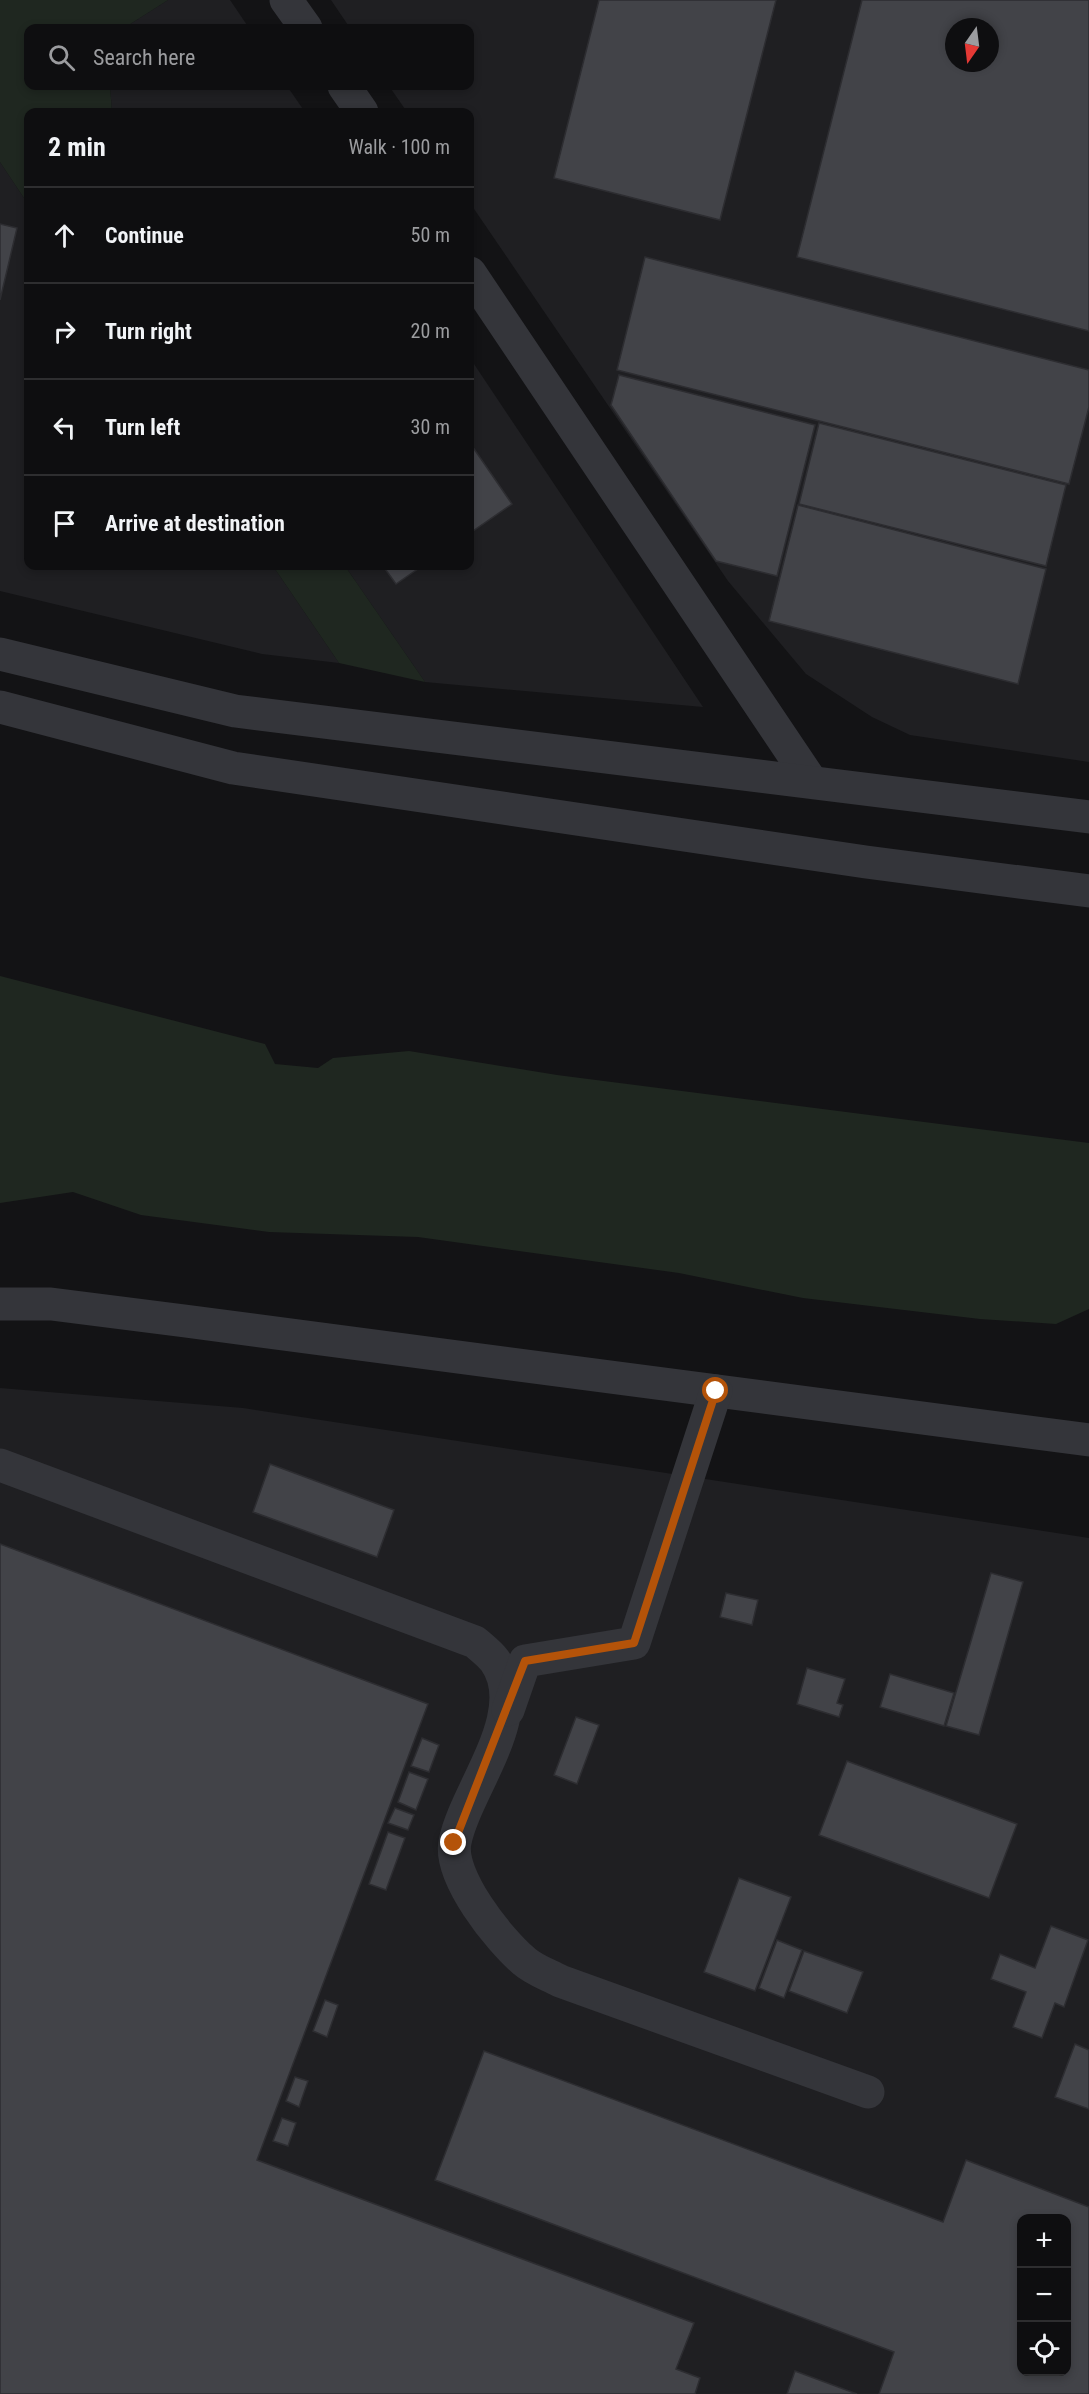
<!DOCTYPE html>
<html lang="en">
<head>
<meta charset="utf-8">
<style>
  body { margin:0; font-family:"Roboto Condensed",sans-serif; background:#1c1c1e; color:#f1f3f6 }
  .controls { position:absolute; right:18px; bottom:18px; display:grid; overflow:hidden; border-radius:12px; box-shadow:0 3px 9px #0003 }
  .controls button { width:54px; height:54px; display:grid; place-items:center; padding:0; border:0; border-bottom:2px solid #2e2e30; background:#0e0e10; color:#f1f3f6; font:30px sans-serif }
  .compass { position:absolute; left:945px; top:18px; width:54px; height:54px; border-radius:50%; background:#0e0e10; box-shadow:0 3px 9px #0003; rotate:194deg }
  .stop { position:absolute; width:18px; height:18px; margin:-14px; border:4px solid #b45309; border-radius:50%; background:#fff }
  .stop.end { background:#b45309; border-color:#fff; box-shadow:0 2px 6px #0008 }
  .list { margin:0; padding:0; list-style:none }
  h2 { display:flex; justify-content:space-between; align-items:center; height:78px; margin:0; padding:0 24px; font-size:26px }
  h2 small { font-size:20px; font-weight:400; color:#9b9c9f }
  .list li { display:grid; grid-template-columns:39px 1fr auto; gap:18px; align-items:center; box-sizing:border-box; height:96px; padding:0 24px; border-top:2px solid #2e2e30 }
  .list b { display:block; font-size:22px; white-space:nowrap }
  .list em { font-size:20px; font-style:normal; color:#9b9c9f }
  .icon { flex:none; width:33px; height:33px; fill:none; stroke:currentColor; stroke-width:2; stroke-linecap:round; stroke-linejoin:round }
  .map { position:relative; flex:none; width:1089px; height:2394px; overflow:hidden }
  .search { position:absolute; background:#0e0e10; box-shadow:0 3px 9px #0003; left:24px; top:24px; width:450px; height:66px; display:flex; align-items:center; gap:15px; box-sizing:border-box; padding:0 21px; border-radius:12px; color:#9b9c9f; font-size:22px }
  .panel { position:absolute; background:#0e0e10; box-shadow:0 3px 9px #0003; left:24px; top:108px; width:450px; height:462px; border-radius:12px }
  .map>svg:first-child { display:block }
  .built { fill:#1f1f22; fill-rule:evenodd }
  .green { fill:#1f2720 }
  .building { fill:#424348; stroke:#2d2d31; stroke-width:1.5; fill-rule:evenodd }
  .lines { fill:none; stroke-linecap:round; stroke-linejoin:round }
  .minor { stroke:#34353a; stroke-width:33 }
  .route { stroke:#b45309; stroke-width:8 }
</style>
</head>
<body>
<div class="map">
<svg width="1089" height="2394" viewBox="0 0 1089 2394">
  <rect width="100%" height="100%" fill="#131315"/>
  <!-- built -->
  <g class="built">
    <polygon points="168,0 230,0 249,28 124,28"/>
    <path d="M331,0H1089V762L910,735L872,717L806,674L728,581L470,203V112H407L389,86H470V28H350ZM954,27H990V63H954Z"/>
    <polygon points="110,86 287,86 305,112 112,112"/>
    <polygon points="0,162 28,204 28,566 273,566 339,663 262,654 0,591"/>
    <polygon points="470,358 703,707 425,682 345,566 470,566"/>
    <path d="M0,1388L243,1408L1089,1538V2394H0ZM1022,2218H1066V2372H1022Z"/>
  </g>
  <!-- green -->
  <g class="green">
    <polygon points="0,0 168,0 124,28 28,28 28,86 110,86 112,112 28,112 28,204 0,162"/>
    <polygon points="273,566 345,566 425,682 339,663"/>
    <polygon points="0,976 265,1044 275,1064 318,1068 333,1058 409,1051 557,1075 1089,1143 1089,1309 1056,1324 980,1319 803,1298 679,1273 418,1237 269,1232 141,1215 73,1192 0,1203"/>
  </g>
  <!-- building -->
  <g class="building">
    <polygon points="599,0 776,0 720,220 554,178"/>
    <path d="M862,0H1089V331L797,257ZM954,27H990V63H954Z"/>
    <polygon points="0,224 17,228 0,300"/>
    <polygon points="645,257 1089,370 1089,407 1069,484 617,370"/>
    <polygon points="619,375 815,425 777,576 716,561 611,405"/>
    <polygon points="819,423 1066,485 1046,566 799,504"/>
    <polygon points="470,443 512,504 470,533"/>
    <polygon points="798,505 1046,569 1018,684 769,621"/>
    <polygon points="383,566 422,566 396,584"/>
    <polygon points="270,1464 394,1510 377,1557 253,1512"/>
    <polygon points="0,1544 428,1704 257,2160 694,2323 676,2369 700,2378 695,2394 0,2394"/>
    <polygon points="991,1573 1023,1582 979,1735 946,1726"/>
    <polygon points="726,1593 758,1600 752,1625 720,1617"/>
    <polygon points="807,1668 845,1679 837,1703 843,1705 839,1717 797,1704"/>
    <polygon points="890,1674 954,1693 944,1726 880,1707"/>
    <polygon points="576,1717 599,1725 577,1784 554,1775"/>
    <polygon points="422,1738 439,1745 429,1772 411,1766"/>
    <polygon points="847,1761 1017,1824 989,1898 819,1835"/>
    <polygon points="409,1772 428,1779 416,1810 398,1802"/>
    <polygon points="395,1808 414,1815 408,1830 388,1823"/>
    <polygon points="388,1832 405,1838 386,1890 369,1884"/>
    <polygon points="739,1878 791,1897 755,1991 704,1972"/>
    <polygon points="1051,1926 1088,1940 1064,2007 1055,2003 1042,2038 1013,2027 1026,1992 991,1979 1000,1954 1035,1968"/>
    <polygon points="777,1940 802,1950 784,1998 759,1988"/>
    <polygon points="804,1951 863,1972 847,2013 789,1991"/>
    <polygon points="325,2000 338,2005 327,2037 313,2031"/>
    <polygon points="1075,2044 1089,2050 1089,2109 1055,2097"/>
    <path d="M484,2051L943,2222L966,2160L1089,2207V2394H879L894,2352L435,2180ZM1022,2218H1066V2372H1022Z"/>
    <polygon points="295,2077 308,2081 299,2107 286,2101"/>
    <polygon points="282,2118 296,2123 288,2146 273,2141"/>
    <polygon points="795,2371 857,2394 787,2394"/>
  </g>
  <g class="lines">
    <!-- minor -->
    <g class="minor">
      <polyline points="286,0 306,28"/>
      <polyline points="344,86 362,112"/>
      <polyline points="470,273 811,781"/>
      <polyline points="0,654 235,711 1089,817"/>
      <polyline points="0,707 233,768 866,862 1089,891"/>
      <polyline points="0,1304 51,1304 185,1321 1089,1440"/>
      <path d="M0,1465L475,1642C482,1648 490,1654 495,1661C532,1713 465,1790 455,1842C448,1876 499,1940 524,1961C534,1970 549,1975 560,1981L868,2092"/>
      <polyline points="508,1710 525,1661 634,1643 716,1391"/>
    </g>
  </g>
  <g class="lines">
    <!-- route -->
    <polyline class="route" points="454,1843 525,1661 634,1643 716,1391"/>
  </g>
</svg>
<div class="controls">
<button>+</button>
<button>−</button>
<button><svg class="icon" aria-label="locate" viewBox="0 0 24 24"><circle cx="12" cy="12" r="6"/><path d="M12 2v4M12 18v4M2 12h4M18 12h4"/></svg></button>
</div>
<svg class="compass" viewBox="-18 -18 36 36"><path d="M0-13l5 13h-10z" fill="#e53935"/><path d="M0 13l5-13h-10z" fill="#9b9c9f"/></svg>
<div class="stop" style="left:716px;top:1391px"></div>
<div class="stop end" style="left:454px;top:1843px"></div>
<div class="search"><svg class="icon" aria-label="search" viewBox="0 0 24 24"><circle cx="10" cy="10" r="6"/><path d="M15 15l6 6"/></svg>Search here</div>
<section class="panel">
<h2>2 min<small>Walk · 100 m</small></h2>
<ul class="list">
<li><svg class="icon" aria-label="ahead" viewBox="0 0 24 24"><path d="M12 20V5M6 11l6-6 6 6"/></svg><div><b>Continue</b></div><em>50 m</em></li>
<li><svg class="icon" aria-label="right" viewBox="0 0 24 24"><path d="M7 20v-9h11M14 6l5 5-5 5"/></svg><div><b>Turn right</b></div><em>20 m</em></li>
<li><svg class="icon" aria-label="left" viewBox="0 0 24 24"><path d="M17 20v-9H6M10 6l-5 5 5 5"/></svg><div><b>Turn left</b></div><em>30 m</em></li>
<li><svg class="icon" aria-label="arrive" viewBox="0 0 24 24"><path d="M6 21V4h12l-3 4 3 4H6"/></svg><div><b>Arrive at destination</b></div></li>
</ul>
</section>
</div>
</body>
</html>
